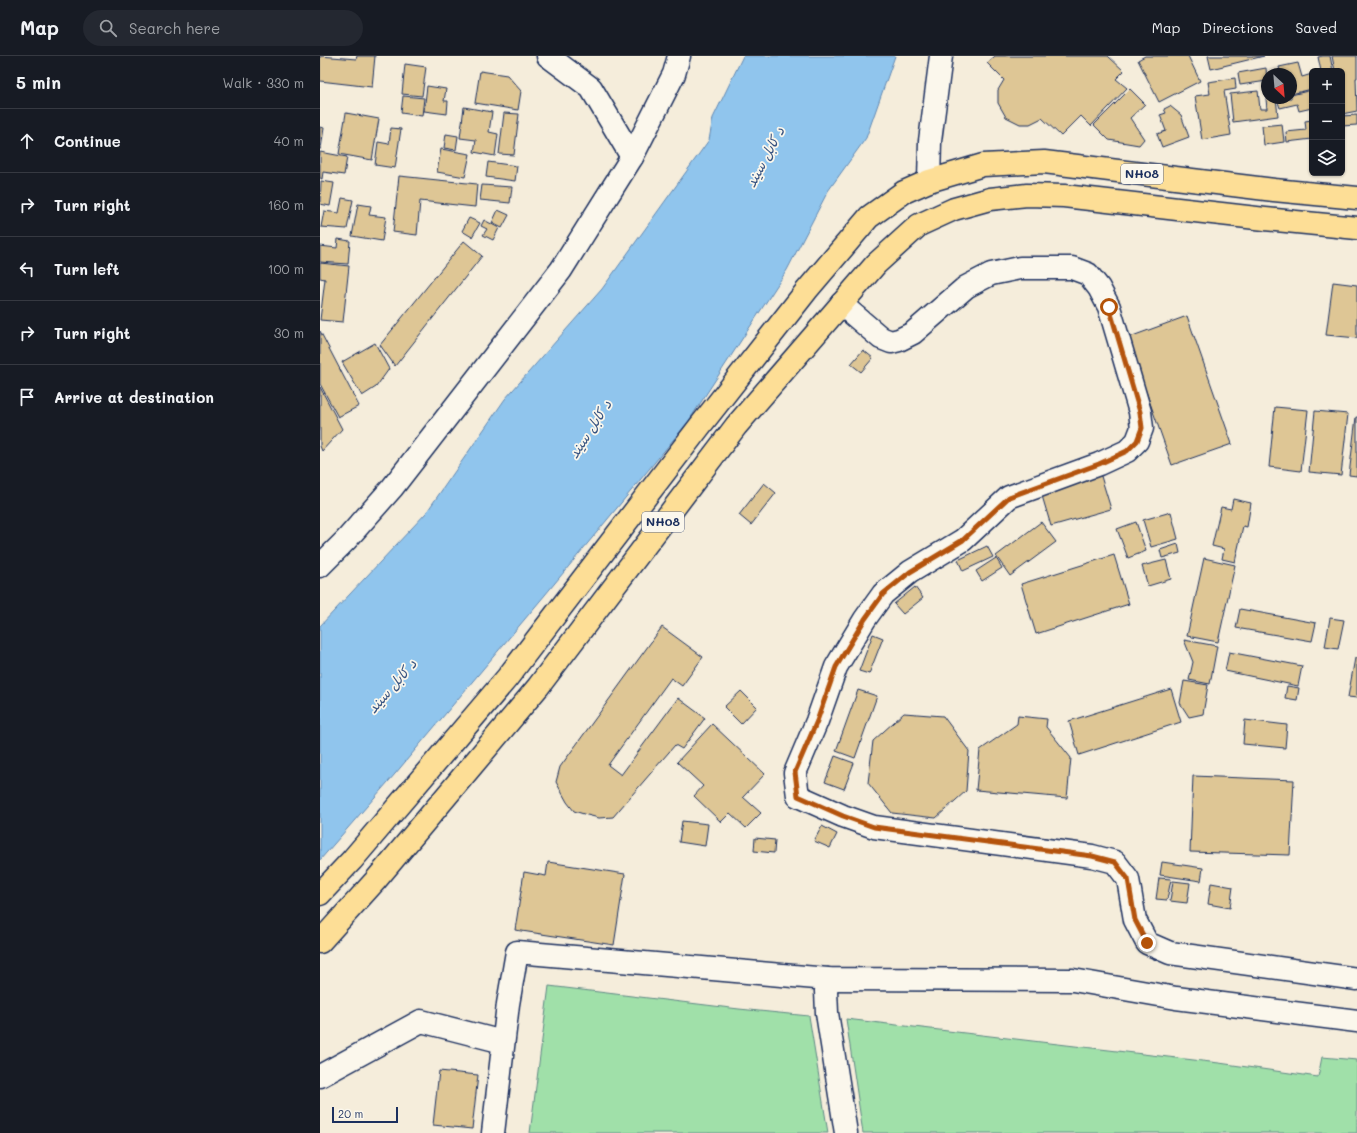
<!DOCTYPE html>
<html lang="en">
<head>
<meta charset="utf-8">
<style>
  body { margin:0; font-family:Mali,"Playpen Sans Arabic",sans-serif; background:#242831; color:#f1f3f6 }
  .controls { position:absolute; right:12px; top:12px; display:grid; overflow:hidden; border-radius:6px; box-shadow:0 1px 3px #0004 }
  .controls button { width:36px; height:36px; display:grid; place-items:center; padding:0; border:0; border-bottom:1px solid #363941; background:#171b24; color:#f1f3f6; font:20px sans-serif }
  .compass { position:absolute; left:941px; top:12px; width:36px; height:36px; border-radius:50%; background:#171b24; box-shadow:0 1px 3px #0004; rotate:154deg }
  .scale { position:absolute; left:12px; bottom:10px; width:66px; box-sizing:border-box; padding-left:4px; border:2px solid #1b2f5e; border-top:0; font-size:11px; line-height:14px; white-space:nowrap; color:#1b2f5e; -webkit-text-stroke:3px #fbf7ec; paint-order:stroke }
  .stop { position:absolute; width:12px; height:12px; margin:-9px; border:3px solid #b45309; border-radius:50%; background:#fff }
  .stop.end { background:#b45309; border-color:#fff; box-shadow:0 1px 4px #0008 }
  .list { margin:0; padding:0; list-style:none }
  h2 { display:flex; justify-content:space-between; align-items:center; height:52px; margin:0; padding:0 16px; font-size:17px }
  h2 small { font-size:13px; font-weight:400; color:#9ea1a6 }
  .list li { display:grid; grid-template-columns:26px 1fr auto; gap:12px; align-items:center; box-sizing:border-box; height:64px; padding:0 16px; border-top:1px solid #363941 }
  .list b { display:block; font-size:15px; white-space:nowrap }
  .list em { font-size:13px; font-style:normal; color:#9ea1a6 }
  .icon { flex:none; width:22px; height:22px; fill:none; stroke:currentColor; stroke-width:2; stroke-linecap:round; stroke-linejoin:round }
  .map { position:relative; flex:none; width:1037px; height:1077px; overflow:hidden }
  header { display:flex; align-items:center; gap:24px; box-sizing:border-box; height:56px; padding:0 20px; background:#171b24; border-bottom:1px solid #363941 }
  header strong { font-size:19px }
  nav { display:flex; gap:22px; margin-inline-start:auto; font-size:14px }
  .search { width:280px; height:36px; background:#242831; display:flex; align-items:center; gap:10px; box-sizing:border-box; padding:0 14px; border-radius:22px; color:#9ea1a6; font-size:15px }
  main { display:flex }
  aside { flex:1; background:#171b24 }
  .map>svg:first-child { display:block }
  .green { fill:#a0e0a9; stroke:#5e8884 }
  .water { fill:#90c5ed; stroke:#6189b4 }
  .building { fill:#dec695; stroke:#1b2f5e }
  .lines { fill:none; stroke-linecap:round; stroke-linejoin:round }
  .minor-casing { stroke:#1b2f5e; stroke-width:25 }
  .highway-casing { stroke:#1b2f5e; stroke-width:25 }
  .minor { stroke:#fbf7ec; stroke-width:22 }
  .highway { stroke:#fdde96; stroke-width:22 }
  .route { stroke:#b45309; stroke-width:5 }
  .labels { text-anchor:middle; stroke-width:3.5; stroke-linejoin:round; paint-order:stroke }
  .shield { fill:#fbf7ec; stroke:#5e6b89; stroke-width:1 }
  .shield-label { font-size:12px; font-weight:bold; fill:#1b2f5e }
  .water-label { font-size:14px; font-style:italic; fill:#385482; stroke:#fbf7ec }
</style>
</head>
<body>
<header>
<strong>Map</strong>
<div class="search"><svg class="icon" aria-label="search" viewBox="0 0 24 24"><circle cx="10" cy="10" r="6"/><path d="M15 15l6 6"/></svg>Search here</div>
<nav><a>Map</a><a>Directions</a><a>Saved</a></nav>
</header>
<main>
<aside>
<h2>5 min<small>Walk · 330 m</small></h2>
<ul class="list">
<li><svg class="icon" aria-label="ahead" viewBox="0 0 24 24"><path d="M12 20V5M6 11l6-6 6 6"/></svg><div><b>Continue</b></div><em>40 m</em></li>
<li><svg class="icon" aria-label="right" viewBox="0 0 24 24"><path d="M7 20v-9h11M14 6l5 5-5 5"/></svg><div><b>Turn right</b></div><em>160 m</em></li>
<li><svg class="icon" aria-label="left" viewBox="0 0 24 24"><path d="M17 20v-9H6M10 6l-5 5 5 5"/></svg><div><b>Turn left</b></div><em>100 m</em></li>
<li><svg class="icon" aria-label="right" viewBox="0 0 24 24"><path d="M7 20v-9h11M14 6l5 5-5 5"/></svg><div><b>Turn right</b></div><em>30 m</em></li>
<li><svg class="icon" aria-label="arrive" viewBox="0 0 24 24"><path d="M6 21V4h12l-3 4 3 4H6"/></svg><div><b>Arrive at destination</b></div></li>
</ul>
</aside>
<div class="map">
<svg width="1037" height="1077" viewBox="0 0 1037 1077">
  <rect width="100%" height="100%" fill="#f5eddb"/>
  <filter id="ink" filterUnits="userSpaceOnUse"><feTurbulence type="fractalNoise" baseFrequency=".025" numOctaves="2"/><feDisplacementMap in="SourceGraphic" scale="8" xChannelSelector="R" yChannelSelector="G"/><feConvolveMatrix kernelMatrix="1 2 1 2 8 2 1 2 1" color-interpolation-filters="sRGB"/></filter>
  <g filter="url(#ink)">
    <!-- green -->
    <g class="green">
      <polygon points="229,930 419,953 489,960 508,1077 210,1077"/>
      <polygon points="526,963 899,1007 998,1021 1002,1001 1037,1004 1037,1077 543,1077"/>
    </g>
    <!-- water -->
    <polygon class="water" points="423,0 575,0 546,82 508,135 467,214 368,366 225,539 75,718 0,804 0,570 106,457 185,343 282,233 389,84 393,62"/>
    <!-- building -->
    <g class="building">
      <polygon points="0,0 36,3 37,0 55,0 52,31 0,25"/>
      <polygon points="675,0 788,0 804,15 796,23 807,32 771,70 761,60 741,80 722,62 710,68 700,68 686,61 678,47 678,34 684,24 667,7"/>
      <polygon points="825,0 868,0 880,25 839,46 818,4"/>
      <polygon points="888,0 944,0 891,13"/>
      <polygon points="1003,0 1010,0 1013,15 1001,15 998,1"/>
      <polygon points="1012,0 1037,0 1037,22 1036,22 1037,55 1022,58 1022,15 1015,15"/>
      <polygon points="978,7 982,21 992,18 992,33 971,38 971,18 961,18 959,11"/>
      <polygon points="85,8 106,11 102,40 82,38"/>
      <polygon points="946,12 947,25 920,29 918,17"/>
      <polygon points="160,15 187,19 201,35 198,54 155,47"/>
      <polygon points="915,22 916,33 904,35 911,79 882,84 875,40 890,38 888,26"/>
      <polygon points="107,30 126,33 124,45 128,45 127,58 104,55"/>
      <polygon points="810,33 825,48 810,62 824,83 819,89 789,84 774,69"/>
      <polygon points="992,34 992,52 979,55 977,48 960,52 957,43 971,42 971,39"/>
      <polygon points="938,35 940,53 947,53 946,43 956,42 958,60 913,66 910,38"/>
      <polygon points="83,40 104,42 102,60 81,57"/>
      <polygon points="850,50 861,59 869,81 842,91 837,78 846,75 840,59 846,57 844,53"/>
      <polygon points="144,51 172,56 169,76 178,78 175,100 154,96 156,84 140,82"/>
      <polygon points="26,57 59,63 52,104 19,98"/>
      <polygon points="184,57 199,58 194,99 179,98"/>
      <polygon points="1037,59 1037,69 1022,70 1022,60"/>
      <polygon points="992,64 992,83 967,86 966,76 986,74 985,65"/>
      <polygon points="962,68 964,86 944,89 942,70"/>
      <polygon points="0,71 4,72 1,93 0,93"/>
      <polygon points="71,72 81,73 75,112 55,109 58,86 69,88"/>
      <polygon points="126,78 138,80 136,94 124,92"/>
      <polygon points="121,93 150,98 145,121 117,116"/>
      <polygon points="0,96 27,101 24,119 3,116 2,123 0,122"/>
      <polygon points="168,106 197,110 195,125 166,121"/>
      <polygon points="79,120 157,128 155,151 100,145 97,179 73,176"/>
      <polygon points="1,125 14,127 10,150 0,148"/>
      <polygon points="162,129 192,131 190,147 160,144"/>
      <polygon points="22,142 33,144 27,173 1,171 4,155 19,157"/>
      <polygon points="38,148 51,150 49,159 66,161 62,185 32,180"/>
      <polygon points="178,154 189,159 182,172 172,167"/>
      <polygon points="149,162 160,167 152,181 142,175"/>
      <polygon points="164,164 179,172 173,184 163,179 167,173 161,170"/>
      <polygon points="18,183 30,185 28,208 0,206 0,190 17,192"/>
      <polygon points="144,185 162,200 75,310 60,289"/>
      <polygon points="0,207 29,210 23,266 0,264 5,223 0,222"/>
      <polygon points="1013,226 1037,229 1037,282 1006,279"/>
      <polygon points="867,260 912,388 852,409 807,282"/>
      <polygon points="0,275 39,350 18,361 0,328"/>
      <polygon points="55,287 69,313 56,331 42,340 22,306"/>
      <polygon points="543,294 553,302 541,316 531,308"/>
      <polygon points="0,331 22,373 2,395 0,390"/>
      <polygon points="955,351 988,354 981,415 949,411"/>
      <polygon points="995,355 1028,358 1021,419 989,416"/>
      <polygon points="1036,361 1037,361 1037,420 1029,419"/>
      <polygon points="780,417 791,453 731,470 720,433"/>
      <polygon points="444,427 456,437 431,469 419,459"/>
      <polygon points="913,443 931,447 927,471 923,470 915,506 902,503 904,493 892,490 901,451 911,453"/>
      <polygon points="851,456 858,483 831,491 823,464"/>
      <polygon points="721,466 736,486 690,520 676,500"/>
      <polygon points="816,466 826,495 808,502 797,473"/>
      <polygon points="858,488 860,497 842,502 840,494"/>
      <polygon points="667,490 673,501 643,515 638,504"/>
      <polygon points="794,499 809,548 716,578 701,528"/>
      <polygon points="676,502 682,512 662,525 656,515"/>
      <polygon points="884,502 915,509 898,586 867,580"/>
      <polygon points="846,504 851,523 828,530 822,510"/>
      <polygon points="595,531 603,542 583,558 574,548"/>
      <polygon points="920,553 996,567 992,585 916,572"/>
      <polygon points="1010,562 1024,564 1018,593 1005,591"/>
      <polygon points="342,571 383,601 362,630 351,622 288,709 301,719 358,642 385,662 362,693 355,689 293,761 279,762 267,759 254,755 247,746 236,726 240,711"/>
      <polygon points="553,578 563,582 549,618 539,615"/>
      <polygon points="864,584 897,590 890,628 869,624 873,606"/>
      <polygon points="909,596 982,610 978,630 905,615"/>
      <polygon points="1035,602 1037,602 1037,642 1028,641"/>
      <polygon points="864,625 888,629 883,658 869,661 860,647"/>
      <polygon points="967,630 979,632 977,644 965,642"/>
      <polygon points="851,633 861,666 759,699 749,665"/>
      <polygon points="538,634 557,640 535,702 516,695"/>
      <polygon points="421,635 437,651 421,668 404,651"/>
      <polygon points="584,657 623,660 649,695 646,735 616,762 572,757 548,727 553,685"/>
      <polygon points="698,660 727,663 726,671 751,702 747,742 656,734 660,694 697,668"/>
      <polygon points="925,664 967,669 965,692 923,688"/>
      <polygon points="392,668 445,718 423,741 441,757 426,772 410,757 401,766 374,740 383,730 357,706"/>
      <polygon points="515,700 534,707 524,733 505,726"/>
      <polygon points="873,720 974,724 970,799 870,796"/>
      <polygon points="362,765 388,768 385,790 359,786"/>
      <polygon points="502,770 517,778 510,792 494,785"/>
      <polygon points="435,782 455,784 454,797 434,795"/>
      <polygon points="228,806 305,818 294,889 195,874 204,816 226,820"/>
      <polygon points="842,806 883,812 881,825 840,819"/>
      <polygon points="839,822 851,823 847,844 836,843"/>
      <polygon points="853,825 870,827 867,847 850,845"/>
      <polygon points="891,827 913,831 910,852 888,848"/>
      <polygon points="119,1015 158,1019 152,1073 113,1069"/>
    </g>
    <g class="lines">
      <!-- minor casing -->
      <g class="minor-casing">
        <g id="minor">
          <polyline points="228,0 271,32 312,101"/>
          <polyline points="609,125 610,85 621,0"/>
          <polyline points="521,248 561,282 571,286 579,284 593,277 646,231 671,218 700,212 752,212 768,218 779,232 789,251 820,356 822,372 817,385 807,395 779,408 689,441 643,484 590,516 563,538 545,563 516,611 497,665 475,717 478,740 523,760 554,771 772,800 795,806 808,823 815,864 827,887 850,897 1037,923"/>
          <polyline points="0,510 26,484 72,432 241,214 312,101 354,18 359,0"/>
          <polyline points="508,923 506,935 507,957 526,1077"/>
          <polyline points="0,1020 101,965 183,986"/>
          <polyline points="173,1077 188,948 197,896 508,923 753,924 856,942 1037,965"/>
        </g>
      </g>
      <!-- highway casing -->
      <g class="highway-casing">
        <g id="highway">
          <polyline points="0,838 32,804 187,622 380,370 487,234 549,161 584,136 609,125 663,109 724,106 954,134 1037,142"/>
          <polyline points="0,886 55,825 218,631 416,370 556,208 599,169 634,153 670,143 707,139 744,140 945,163 1037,172"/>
        </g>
      </g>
      <!-- minor -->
      <use href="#minor" class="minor"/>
      <!-- highway -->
      <use href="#highway" class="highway"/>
    </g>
  </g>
  <g class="lines" filter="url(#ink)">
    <!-- route -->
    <polyline class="route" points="789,251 820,356 822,372 817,385 807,395 779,408 689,441 643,484 590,516 563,538 545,563 516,611 497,665 475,716 478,740 523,760 554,771 772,800 795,806 808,823 815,864 827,887"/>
  </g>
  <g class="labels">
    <!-- shield labels -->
    <g class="shield">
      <rect x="801" y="108" width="42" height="20" rx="3"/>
      <rect x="322" y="456" width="42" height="20" rx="3"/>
    </g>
    <g class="shield-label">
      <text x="822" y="122">NH08</text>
      <text x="343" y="470">NH08</text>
    </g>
    <!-- water labels -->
    <g class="water-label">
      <text transform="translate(445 101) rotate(-62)" y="5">د کابل سيند</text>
      <text transform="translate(270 373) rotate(-57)" y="5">د کابل سيند</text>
      <text transform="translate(72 630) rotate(-49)" y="5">د کابل سيند</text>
    </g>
  </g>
</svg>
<div class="controls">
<button>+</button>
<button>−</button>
<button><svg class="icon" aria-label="layers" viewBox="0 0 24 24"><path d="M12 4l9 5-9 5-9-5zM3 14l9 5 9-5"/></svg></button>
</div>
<svg class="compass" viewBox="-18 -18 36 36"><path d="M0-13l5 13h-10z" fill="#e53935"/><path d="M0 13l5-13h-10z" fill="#9ea1a6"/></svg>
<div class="scale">20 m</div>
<div class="stop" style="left:789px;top:251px"></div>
<div class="stop end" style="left:827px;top:887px"></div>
</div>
</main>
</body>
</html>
